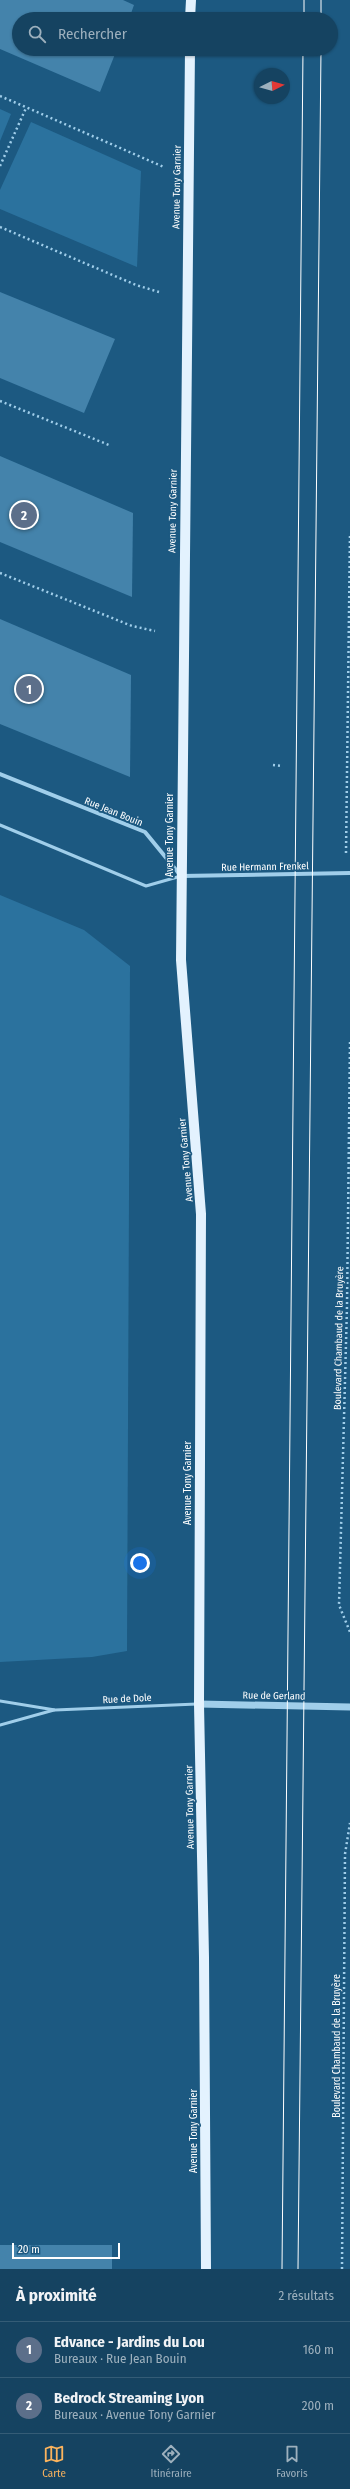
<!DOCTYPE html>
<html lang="fr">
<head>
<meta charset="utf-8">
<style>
  body { margin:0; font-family:"Fira Sans Condensed",sans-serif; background:#1e4a67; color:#f1f3f6 }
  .compass { position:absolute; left:254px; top:68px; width:36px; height:36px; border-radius:50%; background:#154361; box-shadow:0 1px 3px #0004; rotate:85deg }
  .scale { position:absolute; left:12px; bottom:10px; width:108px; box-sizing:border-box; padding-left:4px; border:2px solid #fff; border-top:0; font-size:11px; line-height:14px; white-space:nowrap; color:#fff; -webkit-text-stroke:3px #1c5981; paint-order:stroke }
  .you { position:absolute; left:140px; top:1563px; width:14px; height:14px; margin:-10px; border:3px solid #fff; border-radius:50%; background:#1a73e8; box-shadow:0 0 0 6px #1a73e833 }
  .badge { display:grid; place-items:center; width:26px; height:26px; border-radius:50%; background:#fbb35d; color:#fff; font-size:13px; font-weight:700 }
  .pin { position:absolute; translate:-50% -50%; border:2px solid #fff; box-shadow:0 1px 4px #0006 }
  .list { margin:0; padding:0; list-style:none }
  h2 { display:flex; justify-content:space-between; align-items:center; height:52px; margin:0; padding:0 16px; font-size:17px }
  h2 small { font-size:13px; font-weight:400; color:#9db0bd }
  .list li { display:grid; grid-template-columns:26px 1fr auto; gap:12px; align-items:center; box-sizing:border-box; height:56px; padding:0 16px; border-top:1px solid #345c76 }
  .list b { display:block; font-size:15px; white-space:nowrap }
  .list p { margin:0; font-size:13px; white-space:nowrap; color:#9db0bd }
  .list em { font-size:13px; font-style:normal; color:#9db0bd }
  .icon { flex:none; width:22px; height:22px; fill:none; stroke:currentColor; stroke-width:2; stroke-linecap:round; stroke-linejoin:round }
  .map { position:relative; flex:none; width:350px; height:2269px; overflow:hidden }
  .search { position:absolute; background:#154361; box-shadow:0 1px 3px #0004; left:12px; right:12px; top:12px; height:44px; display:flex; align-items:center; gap:10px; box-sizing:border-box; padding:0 14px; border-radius:22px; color:#9db0bd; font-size:15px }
  .sheet { height:164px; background:#154361 }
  nav { display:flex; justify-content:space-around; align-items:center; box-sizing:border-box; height:56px; border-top:1px solid #345c76; background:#154361; font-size:11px; color:#9db0bd }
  nav a { display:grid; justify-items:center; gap:2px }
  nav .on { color:#fbb35d }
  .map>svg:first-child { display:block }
  .green { fill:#2b729e }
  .building { fill:#4483ab }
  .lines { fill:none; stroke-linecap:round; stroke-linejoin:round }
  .path { stroke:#a0ceea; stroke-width:2.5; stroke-dasharray:2 3; stroke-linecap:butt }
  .service { stroke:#a0ceea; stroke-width:3 }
  .minor { stroke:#a0ceea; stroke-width:4 }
  .tertiary { stroke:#a0ceea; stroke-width:7 }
  .primary { stroke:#e3f2fe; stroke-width:10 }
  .tram { stroke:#fff; stroke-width:1 }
  .labels { text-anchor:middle; stroke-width:3.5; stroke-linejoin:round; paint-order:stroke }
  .street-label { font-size:10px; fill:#fff; stroke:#1c5981 }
</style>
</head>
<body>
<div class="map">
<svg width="350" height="2269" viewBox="0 0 350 2269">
  <rect width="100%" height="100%" fill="#1c5981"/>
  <!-- green -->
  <g class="green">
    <polygon points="0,109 11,114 0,141"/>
    <polygon points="31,122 141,171 137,267 0,209 0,190"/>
    <polygon points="0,895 84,930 130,966 127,1651 92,1657 0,1662"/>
  </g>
  <!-- building -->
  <g class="building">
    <polygon points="0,0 123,0 134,5 129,19 19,19 19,49 117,49 100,92 0,49"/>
    <polygon points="0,292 115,339 84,413 0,378"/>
    <polygon points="0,456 133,513 132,597 0,542"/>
    <polygon points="0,619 131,675 130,777 0,724"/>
    <rect x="0" y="2245" width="112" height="24"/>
  </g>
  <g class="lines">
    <!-- path -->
    <g class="path">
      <polyline points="0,96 164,167"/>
      <polyline points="0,166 26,108"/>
      <polyline points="0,227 136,285 159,292"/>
      <polyline points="0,401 109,445"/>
      <polyline points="0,573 132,626 155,631"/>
      <polyline points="273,765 282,766"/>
      <polyline points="346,853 350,533"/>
      <polyline points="350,1042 347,1306 339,1605 350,1632"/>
      <polyline points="342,2269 345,1854 350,1823"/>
    </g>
    <!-- service -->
    <g class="service">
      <polyline points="0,825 146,886 181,876"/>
      <polyline points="0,1701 55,1710 197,1704"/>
      <polyline points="0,1725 54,1710"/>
    </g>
    <!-- minor -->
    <polyline class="minor" points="0,774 145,832 181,876 350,873"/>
    <!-- tertiary -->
    <polyline class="tertiary" points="199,1704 350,1707"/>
    <!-- primary -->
    <g class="primary">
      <polyline points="190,19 191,0"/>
      <polyline points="190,49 181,960 201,1214 199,1704 204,1957 206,2269"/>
    </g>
    <!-- tram -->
    <g class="tram">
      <polyline points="304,19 304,0"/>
      <polyline points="321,19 321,0"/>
      <polyline points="282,2269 303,49"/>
      <polyline points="298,2269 321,49"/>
    </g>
  </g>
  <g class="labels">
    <!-- street labels -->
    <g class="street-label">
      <text transform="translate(176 187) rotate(-89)" y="4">Avenue Tony Garnier</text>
      <text transform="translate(172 511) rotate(-89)" y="4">Avenue Tony Garnier</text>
      <text transform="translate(114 811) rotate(22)" y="4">Rue Jean Bouin</text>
      <text transform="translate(169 835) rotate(-90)" y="4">Avenue Tony Garnier</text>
      <text transform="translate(265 866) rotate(-1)" y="4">Rue Hermann Frenkel</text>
      <text transform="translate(185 1160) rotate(-95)" y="4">Avenue Tony Garnier</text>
      <text transform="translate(338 1338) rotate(-89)" y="4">Boulevard Chambaud de la Bruyère</text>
      <text transform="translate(187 1483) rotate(-90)" y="4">Avenue Tony Garnier</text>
      <text transform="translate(274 1695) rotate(1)" y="4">Rue de Gerland</text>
      <text transform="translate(127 1698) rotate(-3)" y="4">Rue de Dole</text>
      <text transform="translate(189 1807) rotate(-91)" y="4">Avenue Tony Garnier</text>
      <text transform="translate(336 2046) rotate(-90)" y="4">Boulevard Chambaud de la Bruyère</text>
      <text transform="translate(193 2131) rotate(-90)" y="4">Avenue Tony Garnier</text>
    </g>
  </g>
</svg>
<svg class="compass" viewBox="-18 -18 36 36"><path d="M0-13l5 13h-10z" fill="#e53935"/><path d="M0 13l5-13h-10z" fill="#9db0bd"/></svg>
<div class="scale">20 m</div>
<div class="you"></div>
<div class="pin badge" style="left:29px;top:689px;background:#5c6f8a">1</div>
<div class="pin badge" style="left:24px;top:515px;background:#5c6f8a">2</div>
<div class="search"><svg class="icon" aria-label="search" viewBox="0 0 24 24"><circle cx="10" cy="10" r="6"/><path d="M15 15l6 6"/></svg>Rechercher</div>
</div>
<section class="sheet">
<h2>À proximité<small>2 résultats</small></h2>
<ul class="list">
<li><span class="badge" style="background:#5c6f8a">1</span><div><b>Edvance - Jardins du Lou</b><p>Bureaux · Rue Jean Bouin</p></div><em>160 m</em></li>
<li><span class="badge" style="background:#5c6f8a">2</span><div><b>Bedrock Streaming Lyon</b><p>Bureaux · Avenue Tony Garnier</p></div><em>200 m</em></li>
</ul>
</section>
<nav>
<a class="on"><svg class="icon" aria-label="map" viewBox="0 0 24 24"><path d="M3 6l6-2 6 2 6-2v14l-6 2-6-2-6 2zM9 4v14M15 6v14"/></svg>Carte</a>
<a><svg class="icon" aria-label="directions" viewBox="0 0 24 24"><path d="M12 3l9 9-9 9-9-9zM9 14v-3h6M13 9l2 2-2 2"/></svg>Itinéraire</a>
<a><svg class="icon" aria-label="saved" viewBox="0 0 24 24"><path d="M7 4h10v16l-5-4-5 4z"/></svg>Favoris</a>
</nav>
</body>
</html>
